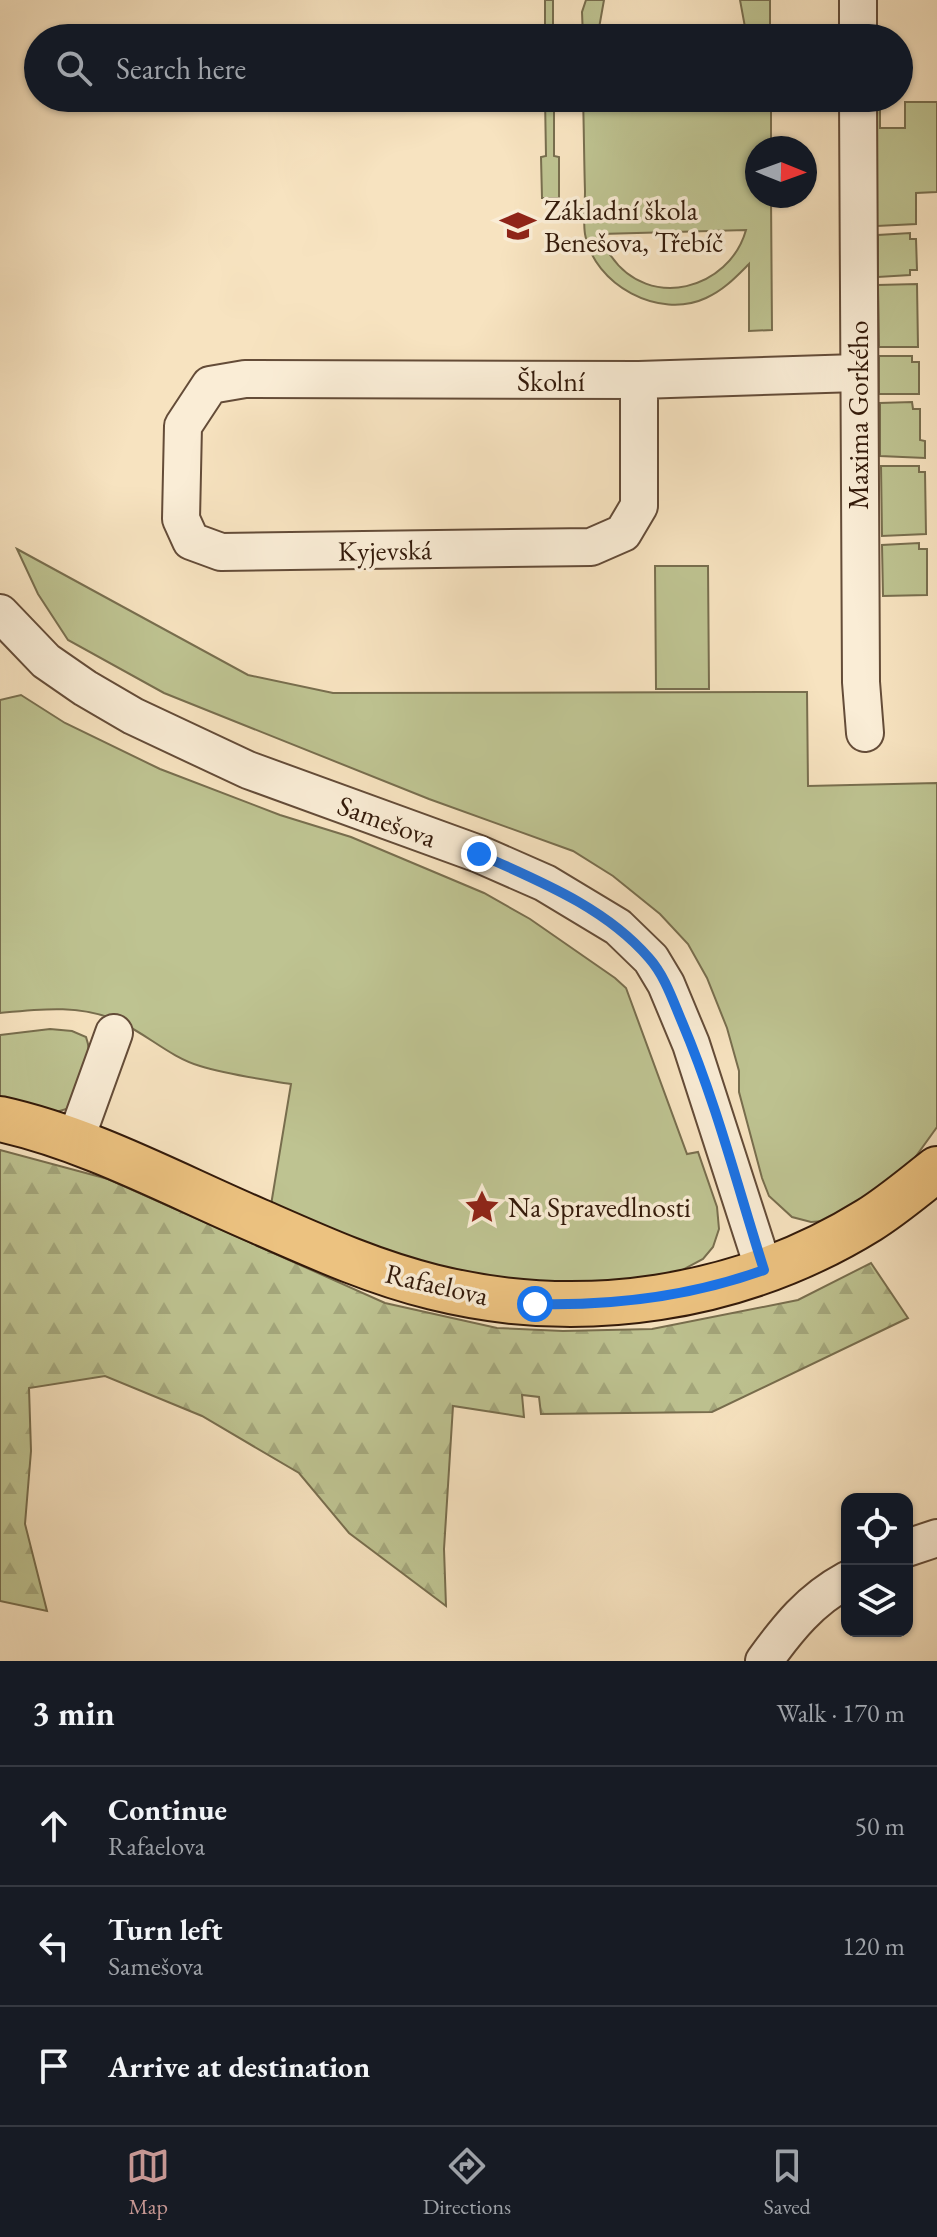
<!DOCTYPE html>
<html lang="en">
<head>
<meta charset="utf-8">
<style>
  body { margin:0; font-family:"EB Garamond",serif; background:#20242c; color:#f1f3f6 }
  .controls { position:absolute; right:24px; bottom:24px; display:grid; overflow:hidden; border-radius:16px; box-shadow:0 2px 6px #0004 }
  .controls button { width:72px; height:72px; display:grid; place-items:center; padding:0; border:0; border-bottom:2px solid #363941; background:#171b24; color:#f1f3f6; font:40px sans-serif }
  .compass { position:absolute; left:745px; top:136px; width:72px; height:72px; border-radius:50%; background:#171b24; box-shadow:0 2px 6px #0004; rotate:91deg }
  .stop { position:absolute; width:24px; height:24px; margin:-18px; border:6px solid #1a73e8; border-radius:50%; background:#fff }
  .stop.end { background:#1a73e8; border-color:#fff; box-shadow:0 2px 8px #0008 }
  .list { margin:0; padding:0; list-style:none }
  h2 { display:flex; justify-content:space-between; align-items:center; height:104px; margin:0; padding:0 32px; font-size:34px }
  h2 small { font-size:26px; font-weight:400; color:#9ea1a6 }
  .list li { display:grid; grid-template-columns:52px 1fr auto; gap:24px; align-items:center; box-sizing:border-box; height:120px; padding:0 32px; border-top:2px solid #363941 }
  .list b { display:block; font-size:30px; white-space:nowrap }
  .list p { margin:0; font-size:26px; white-space:nowrap; color:#9ea1a6 }
  .list em { font-size:26px; font-style:normal; color:#9ea1a6 }
  .icon { flex:none; width:44px; height:44px; fill:none; stroke:currentColor; stroke-width:2; stroke-linecap:round; stroke-linejoin:round }
  .map { position:relative; flex:none; width:937px; height:1661px; overflow:hidden }
  .search { position:absolute; background:#171b24; box-shadow:0 2px 6px #0004; left:24px; right:24px; top:24px; height:88px; display:flex; align-items:center; gap:20px; box-sizing:border-box; padding:0 28px; border-radius:44px; color:#9ea1a6; font-size:30px }
  .sheet { height:464px; background:#171b24 }
  nav { display:flex; justify-content:space-around; align-items:center; box-sizing:border-box; height:112px; border-top:2px solid #363941; background:#171b24; font-size:22px; color:#9ea1a6 }
  nav a { display:grid; justify-items:center; gap:4px }
  nav .on { color:#c59692 }
  .map>svg:first-child { display:block }
  .grass { fill:#bec391; stroke:#786e4e; stroke-width:2; fill-rule:evenodd }
  .forest { fill:url(#forest-firs); stroke:#786e4e; stroke-width:2 }
  .park { fill:url(#park-dots); stroke:#786e4e; stroke-width:2 }
  .lines { fill:none; stroke-linecap:round; stroke-linejoin:round }
  .minor-casing { stroke:#644c38; stroke-width:40 }
  .major-casing { stroke:#331a0a; stroke-width:48 }
  .minor { stroke:#faedd6; stroke-width:36 }
  .major { stroke:#ecc280; stroke-width:44 }
  .route { stroke:#1a73e8; stroke-width:10 }
  .labels { text-anchor:middle; stroke-width:7; stroke-linejoin:round; paint-order:stroke }
  .poi-label { font-size:28px; fill:#331a0a; stroke:#faedd6; text-anchor:start }
  .street-label { font-size:28px; fill:#331a0a; stroke:#faedd6 }
</style>
</head>
<body>
<div class="map">
<svg width="937" height="1661" viewBox="0 0 937 1661">
  <defs>
    <pattern id="forest-firs" width="22" height="20" patternUnits="userSpaceOnUse" patternTransform="scale(2)"><rect width="22" height="20" fill="#bec391"/><path d="M5 1l3.5 6h-7zM16 11l3.5 6h-7z" fill="#a4a77c"/></pattern>
    <pattern id="park-dots" width="8" height="8" patternUnits="userSpaceOnUse" patternTransform="scale(2)"><rect width="8" height="8" fill="#bec391"/><path d="M2 2h.1M6 6h.1" fill="none" stroke="#a4a77c" stroke-width="1.8" stroke-linecap="round"/></pattern>
  </defs>
  <rect width="100%" height="100%" fill="#f7e3c0"/>
  <filter id="stains"><feTurbulence type="fractalNoise" baseFrequency=".0025" numOctaves="4"/><feColorMatrix values="0 0 0 0 .2 0 0 0 0 .09 0 0 0 0 .02 0 0 0 .5 -.17"/></filter>
  <radialGradient id="worn" r=".72"><stop offset=".6" stop-color="#630" stop-opacity="0"/><stop offset="1" stop-color="#630" stop-opacity=".3"/></radialGradient>
  <!-- grass -->
  <g class="grass">
    <rect x="545" y="0" width="8" height="38"/>
    <polygon points="586,0 604,0 599,28 745,27 740,0 770,0 770,38 583,38 582,12"/>
    <polygon points="545,98 554,98 554,156 559,157 559,198 542,198 541,157 546,156"/>
    <path d="M583,98H771V148H757V196H771L772,330L749,331V264C736,277 724,290 706,298C659,320 594,285 585,234C583,221 585,205 585,191C584,160 584,129 583,98ZM746,230C729,290 649,311 611,256C606,250 604,241 601,234Z"/>
    <polygon points="875,102 880,102 880,128 905,128 905,102 937,102 937,192 916,193 916,224 877,226"/>
    <polygon points="910,233 910,239 916,239 917,270 910,270 910,275 878,277 878,235"/>
    <polygon points="917,284 918,347 879,347 878,285"/>
    <polygon points="879,356 912,356 912,362 919,362 919,394 879,394"/>
    <polygon points="912,402 913,409 920,409 920,440 925,441 925,458 880,456 880,403"/>
    <polygon points="881,466 919,466 919,472 925,472 926,534 882,536"/>
    <polygon points="919,543 919,549 927,549 927,595 883,596 882,545"/>
    <polygon points="17,549 248,675 333,693 807,692 808,786 937,783 937,1127 906,1170 868,1197 824,1221 811,1222 792,1217 769,1196 762,1178 739,1092 739,1071 727,1028 707,978 688,944 660,914 613,876 573,851 429,799 164,693 68,640 38,594"/>
    <polygon points="655,566 708,566 709,689 656,689"/>
    <path d="M21,695L65,723L160,769L280,815L351,837L484,893L530,919L615,978L626,988L687,1154L698,1152L717,1207L719,1229L713,1247L703,1259L673,1275L614,1282L567,1284L495,1279L397,1257L271,1205L291,1084C261,1079 229,1075 200,1066C170,1057 148,1035 120,1022C82,1004 40,1009 0,1013V700Z"/>
    <path d="M50,1029L72,1031L86,1037C95,1059 80,1085 73,1107L53,1113L0,1100V1035Z"/>
  </g>
  <!-- forest -->
  <polygon class="forest" points="0,1150 108,1179 385,1303 497,1328 563,1331 652,1329 798,1300 871,1263 908,1318 712,1412 541,1414 539,1397 522,1395 524,1417 453,1406 444,1549 446,1606 349,1533 299,1473 202,1416 105,1376 29,1388 31,1451 25,1524 47,1611 0,1601"/>
  <!-- park -->
  <polygon class="park" points="70,98 112,98 112,110 69,108"/>
  <g class="lines">
    <!-- minor casing -->
    <g class="minor-casing">
      <g id="minor">
        <polyline points="858,38 858,0"/>
        <polyline points="858,98 861,682 865,733"/>
        <polyline points="639,380 639,506 623,533 591,547 221,552 191,541 181,519 183,426 210,385 245,379 639,380 857,373"/>
        <polyline points="0,613 46,661 85,688 133,716 248,770 479,854 545,883 618,927 651,959 666,984 691,1044 764,1270"/>
        <polyline points="75,1141 114,1033"/>
        <polyline points="907,1548 937,1538"/>
        <path d="M764,1661C788,1628 810,1600 847,1580"/>
      </g>
    </g>
    <!-- major casing -->
    <g class="major-casing">
      <path id="major" d="M0,1119C90,1139 174,1185 258,1221C315,1246 372,1272 433,1287C581,1324 740,1300 869,1220C893,1205 915,1186 937,1169"/>
    </g>
    <!-- minor -->
    <use href="#minor" class="minor"/>
    <!-- major -->
    <use href="#major" class="major"/>
  </g>
  <g class="lines">
    <!-- route -->
    <path class="route" d="M479,854C539,881 605,907 649,958C665,976 673,1001 682,1022C716,1102 738,1188 764,1270C689,1297 614,1306 535,1304"/>
  </g>
  <!-- icons -->
  <defs>
    <g id="school-bare" transform="scale(2.76)"><path d="M0-5L7-2L0 1L-7-2ZM-4 1L0 2.5L4 1V4Q0 6-4 4Z" fill="#8f2418" stroke="#faedd6" stroke-width="2.5" paint-order="stroke"/></g>
    <g id="sight-bare" transform="scale(2.76)"><path d="M0-6L1.8-2.2L6-1.7L2.9 1.2L3.7 5.4L0 3.3L-3.7 5.4L-2.9 1.2L-6-1.7L-1.8-2.2Z" fill="#8f2418" stroke="#faedd6" stroke-width="2.5" paint-order="stroke"/></g>
  </defs>
  <g fill-rule="evenodd">
    <use href="#school-bare" x="518" y="226"/>
    <use href="#sight-bare" x="482" y="1207"/>
  </g>
  <g class="labels">
    <!-- poi labels -->
    <g class="poi-label">
      <text x="544" y="220">Základní škola<tspan x="544" dy="32">Benešova, Třebíč</tspan></text>
      <text x="508" y="1217">Na Spravedlnosti</text>
    </g>
    <!-- street labels -->
    <g class="street-label">
      <text x="551" y="391">Školní</text>
      <text transform="translate(858 415) rotate(-90)" y="10">Maxima Gorkého</text>
      <text transform="translate(385 550) rotate(-1)" y="10">Kyjevská</text>
      <text transform="translate(387 821) rotate(20)" y="10">Samešova</text>
      <text transform="translate(437 1284) rotate(13)" y="10">Rafaelova</text>
    </g>
  </g>
  <rect width="100%" height="100%" filter="url(#stains)"/>
  <rect width="100%" height="100%" fill="url(#worn)"/>
</svg>
<div class="controls">
<button><svg class="icon" aria-label="locate" viewBox="0 0 24 24"><circle cx="12" cy="12" r="6"/><path d="M12 2v4M12 18v4M2 12h4M18 12h4"/></svg></button>
<button><svg class="icon" aria-label="layers" viewBox="0 0 24 24"><path d="M12 4l9 5-9 5-9-5zM3 14l9 5 9-5"/></svg></button>
</div>
<svg class="compass" viewBox="-18 -18 36 36"><path d="M0-13l5 13h-10z" fill="#e53935"/><path d="M0 13l5-13h-10z" fill="#9ea1a6"/></svg>
<div class="stop" style="left:535px;top:1304px"></div>
<div class="stop end" style="left:479px;top:854px"></div>
<div class="search"><svg class="icon" aria-label="search" viewBox="0 0 24 24"><circle cx="10" cy="10" r="6"/><path d="M15 15l6 6"/></svg>Search here</div>
</div>
<section class="sheet">
<h2>3 min<small>Walk · 170 m</small></h2>
<ul class="list">
<li><svg class="icon" aria-label="ahead" viewBox="0 0 24 24"><path d="M12 20V5M6 11l6-6 6 6"/></svg><div><b>Continue</b><p>Rafaelova</p></div><em>50 m</em></li>
<li><svg class="icon" aria-label="left" viewBox="0 0 24 24"><path d="M17 20v-9H6M10 6l-5 5 5 5"/></svg><div><b>Turn left</b><p>Samešova</p></div><em>120 m</em></li>
<li><svg class="icon" aria-label="arrive" viewBox="0 0 24 24"><path d="M6 21V4h12l-3 4 3 4H6"/></svg><div><b>Arrive at destination</b></div></li>
</ul>
</section>
<nav>
<a class="on"><svg class="icon" aria-label="map" viewBox="0 0 24 24"><path d="M3 6l6-2 6 2 6-2v14l-6 2-6-2-6 2zM9 4v14M15 6v14"/></svg>Map</a>
<a><svg class="icon" aria-label="directions" viewBox="0 0 24 24"><path d="M12 3l9 9-9 9-9-9zM9 14v-3h6M13 9l2 2-2 2"/></svg>Directions</a>
<a><svg class="icon" aria-label="saved" viewBox="0 0 24 24"><path d="M7 4h10v16l-5-4-5 4z"/></svg>Saved</a>
</nav>
</body>
</html>
